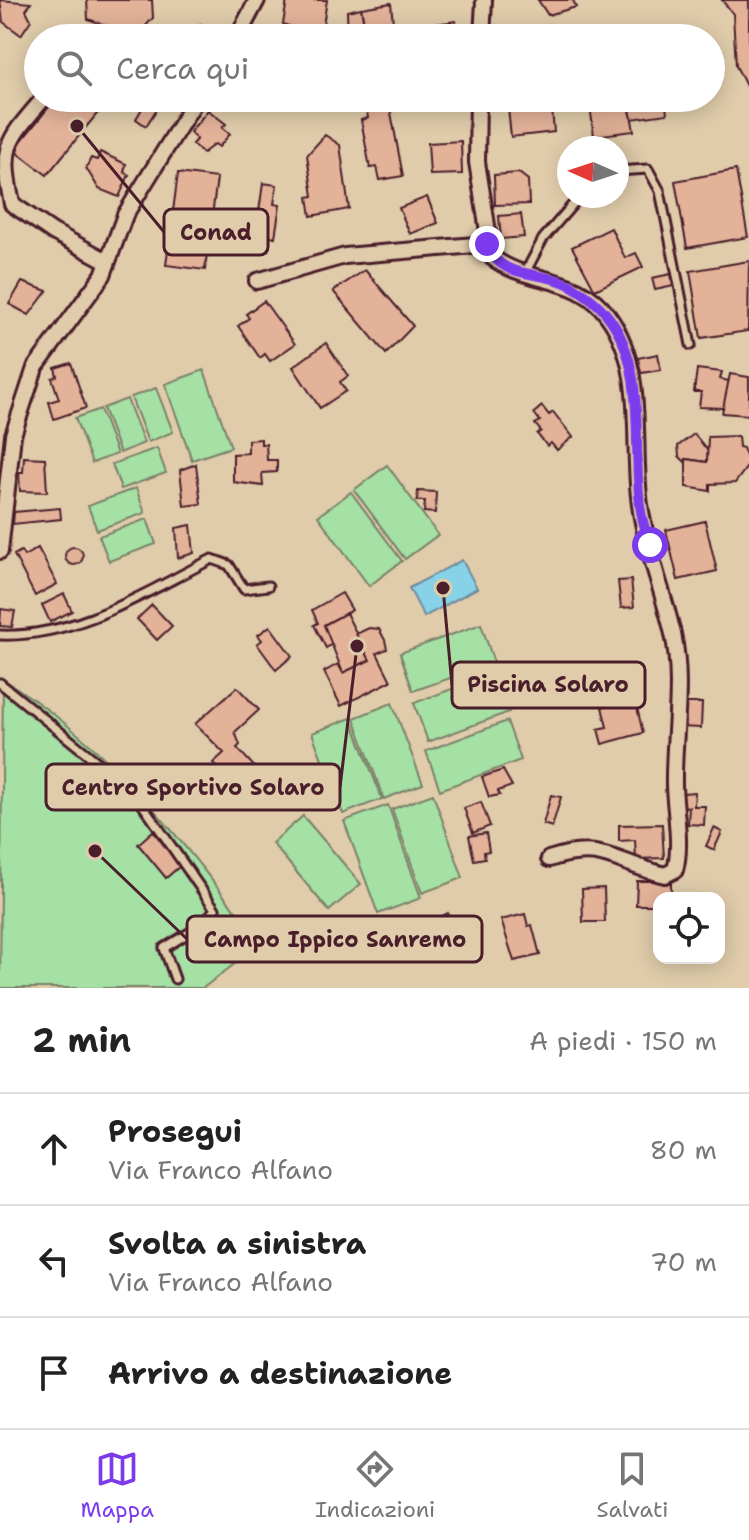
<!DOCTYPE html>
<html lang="it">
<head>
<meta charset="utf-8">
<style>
  body { margin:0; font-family:"Shantell Sans",sans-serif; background:#f6f6f6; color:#222 }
  .controls { position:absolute; right:24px; bottom:24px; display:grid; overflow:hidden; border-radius:16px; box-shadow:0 4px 20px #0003 }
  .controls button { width:72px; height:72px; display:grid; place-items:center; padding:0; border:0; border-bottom:2px solid #e0e0e0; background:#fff; color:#222; font:40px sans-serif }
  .compass { position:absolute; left:557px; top:136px; width:72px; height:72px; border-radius:50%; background:#fff; box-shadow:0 4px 20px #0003; rotate:273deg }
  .stop { position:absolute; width:24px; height:24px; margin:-18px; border:6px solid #7c3aed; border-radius:50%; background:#fff }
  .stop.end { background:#7c3aed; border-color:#fff; box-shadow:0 2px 8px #0008 }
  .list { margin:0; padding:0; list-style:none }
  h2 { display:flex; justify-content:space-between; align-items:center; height:104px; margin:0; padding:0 32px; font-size:34px }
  h2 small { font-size:26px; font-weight:400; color:#767676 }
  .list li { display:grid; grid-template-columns:52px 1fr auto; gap:24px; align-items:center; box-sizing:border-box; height:112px; padding:0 32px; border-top:2px solid #e0e0e0 }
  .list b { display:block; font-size:30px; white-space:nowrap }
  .list p { margin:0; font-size:26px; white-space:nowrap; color:#767676 }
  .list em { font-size:26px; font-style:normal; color:#767676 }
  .icon { flex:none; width:44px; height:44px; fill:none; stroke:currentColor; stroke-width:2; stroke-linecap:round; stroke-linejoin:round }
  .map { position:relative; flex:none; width:749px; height:988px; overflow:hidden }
  .search { position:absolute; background:#fff; box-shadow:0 4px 20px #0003; left:24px; right:24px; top:24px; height:88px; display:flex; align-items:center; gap:20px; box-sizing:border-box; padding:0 28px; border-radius:44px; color:#767676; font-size:30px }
  .sheet { height:440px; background:#fff }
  nav { display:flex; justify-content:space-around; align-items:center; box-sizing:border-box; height:112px; border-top:2px solid #e0e0e0; background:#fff; font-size:22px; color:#767676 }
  nav a { display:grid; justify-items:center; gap:4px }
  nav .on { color:#7c3aed }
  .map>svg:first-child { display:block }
  .green { fill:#a5e0a5; stroke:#788068; stroke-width:2 }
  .water { fill:#87d2e7; stroke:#6f8a9c; stroke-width:2 }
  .building { fill:#e3b299; stroke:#4a1f2b; stroke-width:2 }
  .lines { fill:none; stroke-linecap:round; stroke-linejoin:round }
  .lane-casing { stroke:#4a1f2b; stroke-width:13 }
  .street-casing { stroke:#4a1f2b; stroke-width:20 }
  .lane { stroke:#e0ccab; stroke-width:7 }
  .street { stroke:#e0ccab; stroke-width:14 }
  .route { stroke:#7c3aed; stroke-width:10 }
  .leader { fill:none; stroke:#4a1f2b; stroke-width:3 }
  .callout-dot { fill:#4a1f2b; stroke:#e0ccab; stroke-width:3 }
  .callout { fill:#e0ccab; stroke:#4a1f2b; stroke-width:3 }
  .callout-label { font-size:22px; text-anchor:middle; font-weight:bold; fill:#4a1f2b }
</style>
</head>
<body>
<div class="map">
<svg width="749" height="988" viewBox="0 0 749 988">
  <rect width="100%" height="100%" fill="#e0ccab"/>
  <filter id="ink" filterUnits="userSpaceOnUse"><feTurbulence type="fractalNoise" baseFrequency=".0125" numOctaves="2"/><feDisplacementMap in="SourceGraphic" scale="16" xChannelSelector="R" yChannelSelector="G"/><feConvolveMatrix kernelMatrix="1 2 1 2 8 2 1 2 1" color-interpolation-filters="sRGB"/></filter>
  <g filter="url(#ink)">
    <!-- green -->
    <g class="green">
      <polygon points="204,370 231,447 192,460 165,384"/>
      <polygon points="156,388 173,432 148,442 131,397"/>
      <polygon points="127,399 144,443 120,453 103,408"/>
      <polygon points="100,409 117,454 92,463 75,418"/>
      <polygon points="157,448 166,473 121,489 112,464"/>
      <polygon points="387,465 438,535 405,559 354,490"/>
      <polygon points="136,488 145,513 97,530 88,506"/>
      <polygon points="351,492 402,561 369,586 318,516"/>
      <polygon points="147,519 156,544 109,561 99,536"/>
      <polygon points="481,624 494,663 413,691 400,653"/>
      <polygon points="495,673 509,712 428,742 414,703"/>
      <path d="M3,679C115,749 180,839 259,941L257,947L203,988H0Z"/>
      <polygon points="392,703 423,784 384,799 354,718"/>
      <polygon points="351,718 382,799 343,814 312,733"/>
      <polygon points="507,721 521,760 440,790 426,751"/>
      <polygon points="433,794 463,878 422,893 392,809"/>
      <polygon points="388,805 421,898 378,914 344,821"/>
      <polygon points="303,816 361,884 329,911 272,843"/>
    </g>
    <!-- water -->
    <polygon class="water" points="462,560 477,588 424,617 409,588"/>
    <!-- building -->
    <g class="building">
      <polygon points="0,0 31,3 26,10 31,20 21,35 3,22"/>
      <polygon points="87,0 152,0 153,18 144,28 118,30 88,19"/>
      <polygon points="287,0 327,0 321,38 283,24"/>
      <polygon points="538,0 573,0 576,7 548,15"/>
      <polygon points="722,0 749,0 749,92 736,66 733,14"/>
      <polygon points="391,3 393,23 399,22 402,38 367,38 361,8"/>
      <polygon points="361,8 366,35 348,38 347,11"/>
      <polygon points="456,21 458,38 436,38 433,24"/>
      <polygon points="200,25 222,37 191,38"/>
      <polygon points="56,98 110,98 47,175 14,150"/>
      <polygon points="148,98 160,98 160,104 146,126 136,119"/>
      <polygon points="507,98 551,98 554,132 511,137"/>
      <polygon points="589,98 628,98 634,131 594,136"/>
      <polygon points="628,98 665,98 667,114 632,119"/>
      <polygon points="389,102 403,176 380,180 377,167 370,168 361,120 368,118 366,106"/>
      <polygon points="208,110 226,124 222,128 230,134 219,147 215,144 203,153 192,144 197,139 190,132"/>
      <polygon points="325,135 340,145 349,209 311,216 308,197 313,196 307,155"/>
      <polygon points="461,141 462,174 430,175 428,143"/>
      <polygon points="100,152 126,164 124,172 129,175 119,197 99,189 86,168 91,158 97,160"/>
      <polygon points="736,170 748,237 687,248 675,181"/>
      <polygon points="178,173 217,178 205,270 166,265"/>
      <polygon points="519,173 528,180 529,204 495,205 494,175"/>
      <polygon points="263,183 277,185 274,204 280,205 275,237 270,236 268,250 254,248"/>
      <polygon points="427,197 438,223 410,234 399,208"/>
      <polygon points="521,214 524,237 501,239 499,216"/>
      <polygon points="611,228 625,258 636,253 643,267 595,290 572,247"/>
      <polygon points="749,261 748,331 701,338 690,271"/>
      <polygon points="365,270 413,326 386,354 333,291"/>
      <polygon points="671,274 674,286 655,290 652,278"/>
      <polygon points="22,282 47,291 29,315 9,304"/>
      <polygon points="264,301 295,344 270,361 265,354 260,358 238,326 249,318 246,314"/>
      <polygon points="326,343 348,376 340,382 346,391 320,408 293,367"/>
      <polygon points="658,354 661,370 641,373 638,358"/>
      <polygon points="71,363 86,408 54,419 49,402 59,399 52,378 57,376 55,368"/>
      <polygon points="697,369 722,372 720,379 729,381 724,408 699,407 701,392 694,392"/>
      <polygon points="730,374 749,377 749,415 722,413"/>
      <polygon points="542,406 549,415 553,412 573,437 557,450 551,443 547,446 537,434 541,431 535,424 540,421 534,413"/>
      <polygon points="694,434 708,451 707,462 686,459 685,462 679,456 678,446"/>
      <polygon points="738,436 739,447 743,448 749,464 735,483 710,484 710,491 686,487 686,459 707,462 708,437"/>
      <polygon points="261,439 261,444 266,444 267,460 277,460 277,472 262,473 263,486 233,482 233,454 248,453 248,440"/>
      <polygon points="24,457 45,458 47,492 20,491 19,472 23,472"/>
      <polygon points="196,464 201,504 184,506 180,470"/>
      <polygon points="418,491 436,492 435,513 424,512 425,501 417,501"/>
      <polygon points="60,508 61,519 13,524 14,512"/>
      <polygon points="705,521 717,571 678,580 666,530"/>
      <polygon points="191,525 194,553 178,558 176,528"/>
      <circle cx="74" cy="556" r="9"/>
      <polygon points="38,548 57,584 35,596 14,555 21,551 24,556"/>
      <polygon points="631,580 634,607 621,608 618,581"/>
      <polygon points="342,593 352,610 324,625 334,643 326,648 314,625 318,623 312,610"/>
      <polygon points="64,594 72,611 50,622 42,605"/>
      <polygon points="152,605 172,626 157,640 137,619"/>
      <polygon points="1,609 15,611 12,627 0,626"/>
      <polygon points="346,613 370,660 343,673 324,625"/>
      <polygon points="270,626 292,656 276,670 257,644 262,640 258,635"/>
      <polygon points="369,628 379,629 385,640 387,649 377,653 391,681 341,706 324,672 338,664 343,673 370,660 356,634"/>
      <polygon points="237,687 259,710 235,732 240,745 237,748 261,774 237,797 220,780 225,775 213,763 224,753 195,724"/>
      <polygon points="635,699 643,733 602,744 598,729 607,727 602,707"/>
      <polygon points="681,703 702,703 701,728 680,727"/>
      <polygon points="503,770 512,786 498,791 500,795 489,797 482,777"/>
      <polygon points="695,792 694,806 705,806 704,825 688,824 689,807 681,806 682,793"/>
      <polygon points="551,795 561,797 552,827 543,824"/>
      <polygon points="481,802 490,826 473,833 464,808"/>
      <polygon points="662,824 664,858 636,859 635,840 619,841 619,825"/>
      <polygon points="714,828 722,832 714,850 706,846"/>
      <polygon points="153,831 180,866 166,878 138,844"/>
      <polygon points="486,833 489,851 484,852 485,858 474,860 469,836"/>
      <polygon points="637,881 671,881 671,898 659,898 659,905 636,905"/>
      <polygon points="604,888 605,922 583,922 582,889"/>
      <polygon points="448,913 454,924 442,930 436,919"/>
      <polygon points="525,914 528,926 532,925 540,955 514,961 501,920"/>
    </g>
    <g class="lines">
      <!-- lane casing -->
      <g class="lane-casing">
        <g id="lane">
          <polyline points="617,171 648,169 660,191 691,345"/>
          <polyline points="525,273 543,239 580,196"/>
          <path d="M0,635C76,638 146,592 212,559L229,565L244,589L268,586"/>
          <polyline points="0,683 133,791 215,909 202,925 164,948 175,979"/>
        </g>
      </g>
      <!-- street casing -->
      <g class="street-casing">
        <g id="street">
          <polyline points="237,38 257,0"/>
          <polyline points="482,38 484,0"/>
          <path d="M44,98C6,142 0,146 12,204L53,232L107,261"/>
          <path d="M478,98L477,162L492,257C526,285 578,273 608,316C647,370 631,442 640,505C646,549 663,591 673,634C684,683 673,736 674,786C675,812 682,845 675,870L665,875C615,863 602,841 549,859"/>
          <polyline points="257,281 345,256 487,244"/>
          <polyline points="0,551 13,435 35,368 103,275 125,215 197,98"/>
        </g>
      </g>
      <!-- lane -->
      <use href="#lane" class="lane"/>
      <!-- street -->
      <use href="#street" class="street"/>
    </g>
  </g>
  <g class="lines" filter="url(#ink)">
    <!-- route -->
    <path class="route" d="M487,244C498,278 534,271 563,282C577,287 598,303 607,315C648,366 632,443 640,504C641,518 646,532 650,545"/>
  </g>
  <!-- callouts -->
  <path class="leader" d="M77 126L164 232M443 588L452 685M357 646L340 787M95 851L187 939"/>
  <g class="callout-dot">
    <circle cx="77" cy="126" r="8"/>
    <circle cx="443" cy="588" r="8"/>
    <circle cx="357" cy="646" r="8"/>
    <circle cx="95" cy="851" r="8"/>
  </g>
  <g class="callout">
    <rect x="164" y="209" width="104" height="46" rx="8"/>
    <rect x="452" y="662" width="193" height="46" rx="8"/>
    <rect x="46" y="764" width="294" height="46" rx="8"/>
    <rect x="187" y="916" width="295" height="46" rx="8"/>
  </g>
  <g class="callout-label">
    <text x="216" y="240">Conad</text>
    <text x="548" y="692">Piscina Solaro</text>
    <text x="193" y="795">Centro Sportivo Solaro</text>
    <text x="335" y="947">Campo Ippico Sanremo</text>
  </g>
</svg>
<div class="controls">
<button><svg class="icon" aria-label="locate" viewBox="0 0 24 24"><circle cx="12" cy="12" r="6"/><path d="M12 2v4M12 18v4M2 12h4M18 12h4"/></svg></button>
</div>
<svg class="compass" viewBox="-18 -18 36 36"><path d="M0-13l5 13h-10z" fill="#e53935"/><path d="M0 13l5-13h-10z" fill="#767676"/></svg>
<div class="stop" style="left:650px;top:545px"></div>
<div class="stop end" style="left:487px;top:244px"></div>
<div class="search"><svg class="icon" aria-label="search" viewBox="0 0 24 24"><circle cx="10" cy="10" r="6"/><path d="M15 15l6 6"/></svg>Cerca qui</div>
</div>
<section class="sheet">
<h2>2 min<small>A piedi · 150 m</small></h2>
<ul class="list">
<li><svg class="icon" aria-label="ahead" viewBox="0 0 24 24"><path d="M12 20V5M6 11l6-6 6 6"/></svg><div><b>Prosegui</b><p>Via Franco Alfano</p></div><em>80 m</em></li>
<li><svg class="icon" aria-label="left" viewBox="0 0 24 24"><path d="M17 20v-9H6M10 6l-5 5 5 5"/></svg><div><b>Svolta a sinistra</b><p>Via Franco Alfano</p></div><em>70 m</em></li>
<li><svg class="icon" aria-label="arrive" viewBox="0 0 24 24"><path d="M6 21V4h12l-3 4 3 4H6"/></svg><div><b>Arrivo a destinazione</b></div></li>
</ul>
</section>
<nav>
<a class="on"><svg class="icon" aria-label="map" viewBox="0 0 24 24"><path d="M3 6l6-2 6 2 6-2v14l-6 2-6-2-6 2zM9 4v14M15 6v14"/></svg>Mappa</a>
<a><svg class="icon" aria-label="directions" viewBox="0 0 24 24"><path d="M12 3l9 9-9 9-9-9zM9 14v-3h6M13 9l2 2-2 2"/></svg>Indicazioni</a>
<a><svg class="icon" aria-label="saved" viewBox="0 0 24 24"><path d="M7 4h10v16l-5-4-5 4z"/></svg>Salvati</a>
</nav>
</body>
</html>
